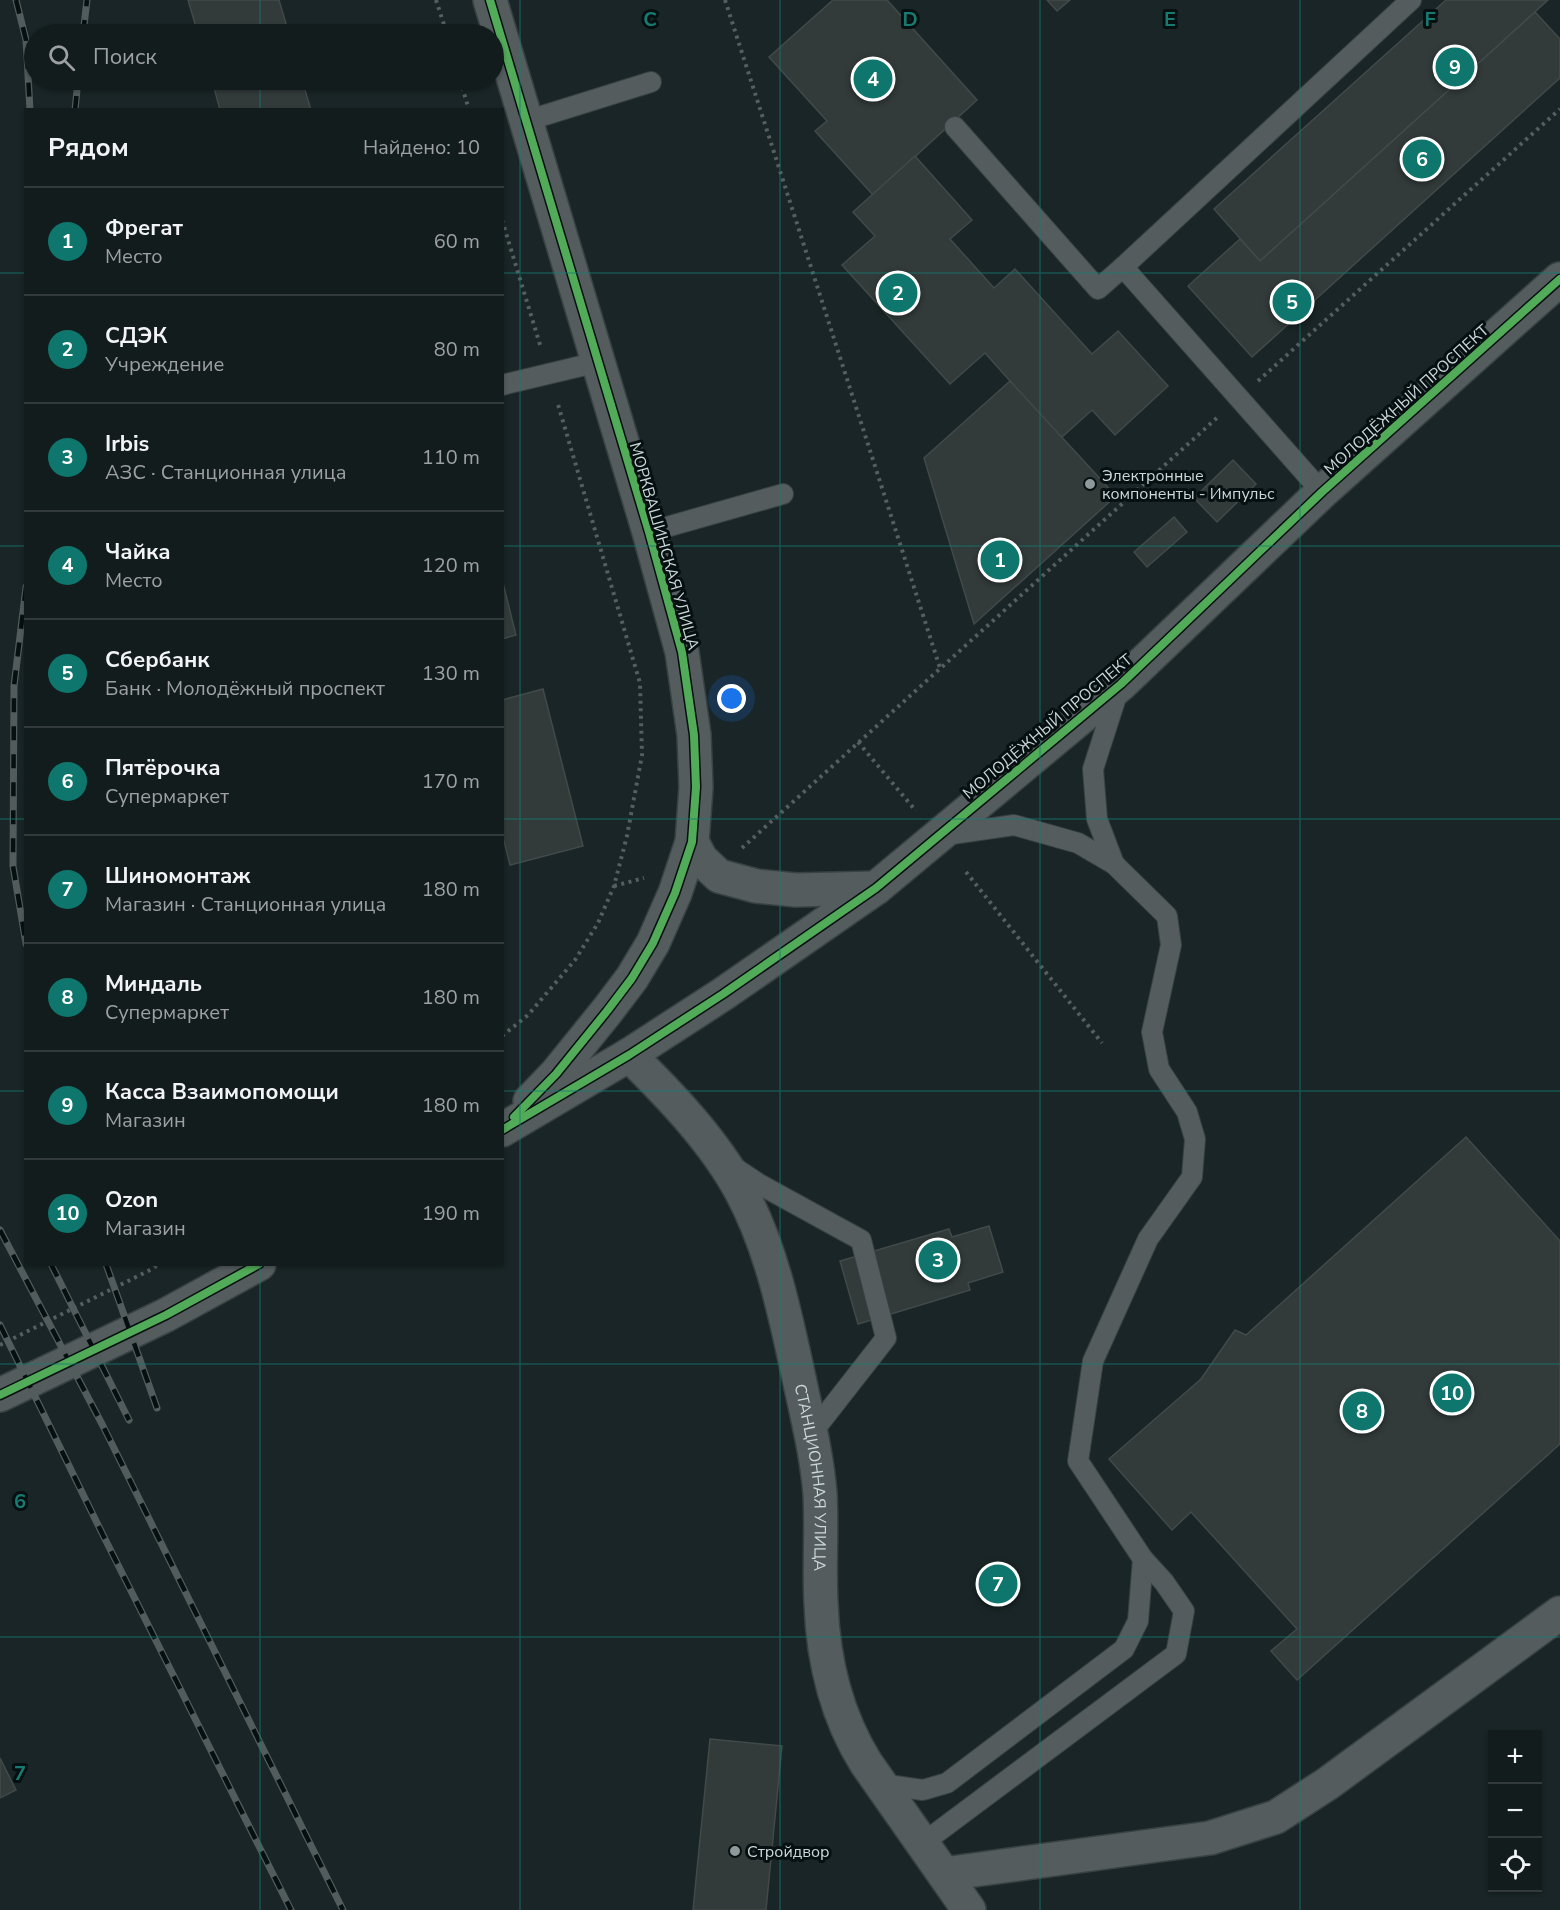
<!DOCTYPE html>
<html lang="ru">
<head>
<meta charset="utf-8">
<style>
  body { margin:0; font-family:"Nunito Sans",sans-serif; background:#1c2525; color:#f1f3f6 }
  .controls { position:absolute; right:18px; bottom:18px; display:grid; overflow:hidden; border-radius:0px; box-shadow:0 2px 4px #0004 }
  .controls button { width:54px; height:54px; display:grid; place-items:center; padding:0; border:0; border-bottom:2px solid #323a3b; background:#131c1c; color:#f1f3f6; font:30px sans-serif }
  .you { position:absolute; left:732px; top:699px; width:21px; height:21px; margin:-15px; border:4px solid #fff; border-radius:50%; background:#1a73e8; box-shadow:0 0 0 9px #1a73e833 }
  .badge { display:grid; place-items:center; width:39px; height:39px; border-radius:50%; background:#0f766e; color:#fff; font-size:20px; font-weight:700 }
  .pin { position:absolute; translate:-50% -50%; border:3px solid #fff; box-shadow:0 2px 6px #0006 }
  .list { margin:0; padding:0; list-style:none }
  h2 { display:flex; justify-content:space-between; align-items:center; height:78px; margin:0; padding:0 24px; font-size:26px }
  h2 small { font-size:20px; font-weight:400; color:#9da1a3 }
  .list li { display:grid; grid-template-columns:39px 1fr auto; gap:18px; align-items:center; box-sizing:border-box; height:108px; padding:0 24px; border-top:2px solid #323a3b }
  .list b { display:block; font-size:22px; white-space:nowrap }
  .list p { margin:0; font-size:20px; white-space:nowrap; color:#9da1a3 }
  .list em { font-size:20px; font-style:normal; color:#9da1a3 }
  .icon { flex:none; width:33px; height:33px; fill:none; stroke:currentColor; stroke-width:2; stroke-linecap:round; stroke-linejoin:round }
  .map { position:relative; flex:none; width:1560px; height:1910px; overflow:hidden }
  .search { position:absolute; background:#131c1c; box-shadow:0 2px 4px #0004; left:24px; top:24px; width:480px; height:66px; display:flex; align-items:center; gap:15px; box-sizing:border-box; padding:0 21px; border-radius:33px; color:#9da1a3; font-size:22px }
  .panel { position:absolute; background:#131c1c; box-shadow:0 2px 4px #0004; left:24px; top:108px; width:480px; height:1158px; border-radius:0px }
  .map>svg:first-child { display:block }
  .building { fill:#323a3a; stroke:#414a49; stroke-width:1.5 }
  .lines { fill:none; stroke-linecap:round; stroke-linejoin:round }
  .service-casing { stroke:#384243; stroke-width:22 }
  .minor-casing { stroke:#384243; stroke-width:36 }
  .path { stroke:#565e5f; stroke-width:4; stroke-dasharray:3 4.5; stroke-linecap:butt }
  .service { stroke:#545c5e; stroke-width:20 }
  .minor { stroke:#545c5e; stroke-width:33 }
  .rail-casing { stroke:#525c5d; stroke-width:7 }
  .rail { stroke:#071011; stroke-width:4.5; stroke-dasharray:14; stroke-linecap:butt }
  .cycleway-casing { stroke:#071011; stroke-width:11 }
  .cycleway { stroke:#51ab58; stroke-width:8 }
  .grid { fill:none; stroke:#187b73; stroke-width:1.5; stroke-opacity:0.55 }
  .poi-dot { fill:#8d999a; stroke:#071011; stroke-width:2 }
  .labels { text-anchor:middle; stroke-width:6; stroke-linejoin:round; paint-order:stroke }
  .street-label { font-size:16px; fill:#cbd7d9; stroke:#071011 }
  .poi-label { font-size:16px; fill:#cbd7d9; stroke:#071011; text-anchor:start }
  .grid-label { font-size:20px; text-anchor:middle; font-weight:bold; fill:#187b73; stroke:#071011; stroke-width:6; stroke-linejoin:round; paint-order:stroke }
</style>
</head>
<body>
<div class="map">
<svg width="1560" height="1910" viewBox="0 0 1560 1910">
  <rect width="100%" height="100%" fill="#192526"/>
  <!-- building -->
  <g class="building">
    <polygon points="188,0 279,0 289,34 198,34"/>
    <polygon points="833,0 887,0 977,100 873,195 815,131 827,121 769,57"/>
    <polygon points="1047,0 1070,0 1057,11"/>
    <polygon points="1446,0 1548,0 1260,261 1214,209"/>
    <polygon points="1535,12 1560,39 1560,78 1252,357 1188,286 1240,239 1260,261"/>
    <polygon points="212,80 302,80 311,110 220,110"/>
    <polygon points="915,156 972,220 950,239 994,288 1015,269 1092,354 1118,331 1168,386 1115,435 1092,410 1061,438 985,353 950,384 842,265 875,236 853,212"/>
    <polygon points="1010,381 1116,496 974,624 924,458"/>
    <polygon points="1233,460 1256,484 1217,522 1194,498"/>
    <polygon points="1174,517 1187,532 1147,567 1134,552"/>
    <polygon points="502,579 516,635 502,639"/>
    <polygon points="543,689 583,846 510,865 502,833 502,700"/>
    <polygon points="1466,1137 1560,1241 1560,1444 1297,1680 1271,1651 1297,1629 1191,1512 1172,1530 1109,1459 1201,1379 1235,1330 1246,1335"/>
    <polygon points="989,1226 1003,1272 968,1283 970,1290 858,1324 840,1261 949,1229 952,1237"/>
    <polygon points="1004,1568 1016,1585 993,1600 981,1583"/>
    <polygon points="710,1739 782,1746 766,1910 693,1910"/>
    <polygon points="0,1758 16,1790 0,1798"/>
  </g>
  <g class="lines">
    <!-- service casing -->
    <g class="service-casing">
      <g id="service">
        <polyline points="526,121 651,82"/>
        <polyline points="955,127 1098,289 1123,267 1322,492"/>
        <polyline points="1123,267 1411,0"/>
        <polyline points="502,385 598,362"/>
        <polyline points="649,532 783,494"/>
        <polyline points="1114,864 1097,819 1093,769 1119,688"/>
        <polyline points="732,1166 759,1184 861,1240 886,1338 811,1434"/>
        <polyline points="881,1784 923,1790 947,1783 1124,1649 1138,1621 1143,1559"/>
        <polyline points="923,1843 1176,1654 1184,1611 1164,1582 1143,1559 1078,1461 1093,1361 1148,1239 1192,1177 1195,1139 1187,1112 1159,1069 1152,1032 1171,945 1167,916 1114,864 1078,843 1014,825 945,835"/>
      </g>
    </g>
    <!-- minor casing -->
    <g class="minor-casing">
      <g id="minor">
        <polyline points="490,0 649,532 682,652 694,735 696,787 692,842 675,893 653,943 632,978 607,1011 556,1074 530,1101"/>
        <polyline points="692,842 701,859 719,876 756,886 796,890 876,888"/>
        <path id="s1" d="M629,1055C670,1095 714,1141 741,1191C772,1249 785,1314 799,1378C807,1416 817,1455 820,1494C822,1530 819,1567 821,1603C823,1660 836,1715 866,1763L969,1910"/>
        <polyline points="502,1130 629,1055 723,994 876,888 1121,684 1322,492 1560,279"/>
        <polyline points="0,1395 166,1315 259,1264"/>
        <polyline points="944,1874 1210,1838 1276,1817 1327,1784 1560,1613"/>
      </g>
    </g>
    <!-- path -->
    <g class="path">
      <polyline points="436,0 447,34"/>
      <polyline points="725,0 940,668"/>
      <polyline points="460,80 469,110"/>
      <polyline points="502,220 541,348"/>
      <polyline points="1258,381 1560,109"/>
      <polyline points="858,742 916,811"/>
      <polyline points="742,848 1219,416"/>
      <polyline points="966,872 1102,1043"/>
      <polyline points="614,886 644,878"/>
      <polyline points="502,1036 528,1015 575,960 598,923 614,886 627,836 642,755 640,683 557,401"/>
      <polyline points="0,1345 154,1268 158,1264"/>
    </g>
    <!-- service -->
    <use href="#service" class="service"/>
    <!-- minor -->
    <use href="#minor" class="minor"/>
    <!-- rail casing -->
    <g class="rail-casing">
      <g id="rail">
        <polyline points="16,0 26,40 30,110"/>
        <polyline points="83,34 87,0"/>
        <polyline points="75,110 78,80"/>
        <polyline points="26,587 14,686 13,866 26,944"/>
        <polyline points="0,1230 103,1426 343,1910"/>
        <polyline points="51,1264 129,1420"/>
        <polyline points="106,1264 157,1408"/>
        <polyline points="0,1325 101,1531 291,1910"/>
      </g>
    </g>
    <!-- rail -->
    <use href="#rail" class="rail"/>
    <!-- cycleway casing -->
    <g class="cycleway-casing">
      <g id="cycleway">
        <polyline points="490,0 649,532 682,652 694,735 696,787 692,842 675,893 653,943 632,978 607,1011 556,1074 514,1117"/>
        <polyline points="502,1130 629,1055 723,994 876,888 1121,684 1322,492 1560,279"/>
        <polyline points="0,1395 166,1315 259,1264"/>
      </g>
    </g>
    <!-- cycleway -->
    <use href="#cycleway" class="cycleway"/>
  </g>
  <!-- grid -->
  <path class="grid" d="M260,0V34M520,0V1910M780,0V1910M1040,0V1910M1300,0V1910M260,80V110M0,273H26M502,273H1560M0,546H26M502,546H1560M0,819H26M502,819H1560M0,1091H26M502,1091H1560M260,1264V1910M0,1364H1560M0,1637H1560"/>
  <!-- markers -->
  <g class="poi-dot">
    <circle cx="1090" cy="484" r="6"/>
    <circle cx="735" cy="1851" r="6"/>
  </g>
  <g class="labels">
    <!-- street labels -->
    <g class="street-label">
      <text transform="translate(1406 399) rotate(-42)" y="6">МОЛОДЁЖНЫЙ ПРОСПЕКТ</text>
      <text transform="translate(665 546) rotate(74)" y="6">МОРКВАШИНСКАЯ УЛИЦА</text>
      <text transform="translate(1047 726) rotate(-40)" y="6">МОЛОДЁЖНЫЙ ПРОСПЕКТ</text>
      <text dy="6" stroke="none"><textPath href="#s1" startOffset="474">СТАНЦИОННАЯ УЛИЦА</textPath></text>
    </g>
    <!-- poi labels -->
    <g class="poi-label">
      <text x="1102" y="481">Электронные<tspan x="1102" dy="18">компоненты - Импульс</tspan></text>
      <text x="747" y="1857">Стройдвор</text>
    </g>
  </g>
  <g class="grid-label">
    <text x="650" y="26">C</text>
    <text x="910" y="26">D</text>
    <text x="1170" y="26">E</text>
    <text x="1430" y="26">F</text>
    <text x="20" y="1508">6</text>
    <text x="20" y="1780">7</text>
  </g>
</svg>
<div class="controls">
<button>+</button>
<button>−</button>
<button><svg class="icon" aria-label="locate" viewBox="0 0 24 24"><circle cx="12" cy="12" r="6"/><path d="M12 2v4M12 18v4M2 12h4M18 12h4"/></svg></button>
</div>
<div class="you"></div>
<div class="pin badge" style="left:1000px;top:560px">1</div>
<div class="pin badge" style="left:898px;top:293px">2</div>
<div class="pin badge" style="left:938px;top:1260px">3</div>
<div class="pin badge" style="left:873px;top:79px">4</div>
<div class="pin badge" style="left:1292px;top:302px">5</div>
<div class="pin badge" style="left:1422px;top:159px">6</div>
<div class="pin badge" style="left:998px;top:1584px">7</div>
<div class="pin badge" style="left:1362px;top:1411px">8</div>
<div class="pin badge" style="left:1455px;top:67px">9</div>
<div class="pin badge" style="left:1452px;top:1393px">10</div>
<div class="search"><svg class="icon" aria-label="search" viewBox="0 0 24 24"><circle cx="10" cy="10" r="6"/><path d="M15 15l6 6"/></svg>Поиск</div>
<section class="panel">
<h2>Рядом<small>Найдено: 10</small></h2>
<ul class="list">
<li><span class="badge">1</span><div><b>Фрегат</b><p>Место</p></div><em>60 m</em></li>
<li><span class="badge">2</span><div><b>СДЭК</b><p>Учреждение</p></div><em>80 m</em></li>
<li><span class="badge">3</span><div><b>Irbis</b><p>АЗС · Станционная улица</p></div><em>110 m</em></li>
<li><span class="badge">4</span><div><b>Чайка</b><p>Место</p></div><em>120 m</em></li>
<li><span class="badge">5</span><div><b>Сбербанк</b><p>Банк · Молодёжный проспект</p></div><em>130 m</em></li>
<li><span class="badge">6</span><div><b>Пятёрочка</b><p>Супермаркет</p></div><em>170 m</em></li>
<li><span class="badge">7</span><div><b>Шиномонтаж</b><p>Магазин · Станционная улица</p></div><em>180 m</em></li>
<li><span class="badge">8</span><div><b>Миндаль</b><p>Супермаркет</p></div><em>180 m</em></li>
<li><span class="badge">9</span><div><b>Касса Взаимопомощи</b><p>Магазин</p></div><em>180 m</em></li>
<li><span class="badge">10</span><div><b>Ozon</b><p>Магазин</p></div><em>190 m</em></li>
</ul>
</section>
</div>
</body>
</html>
